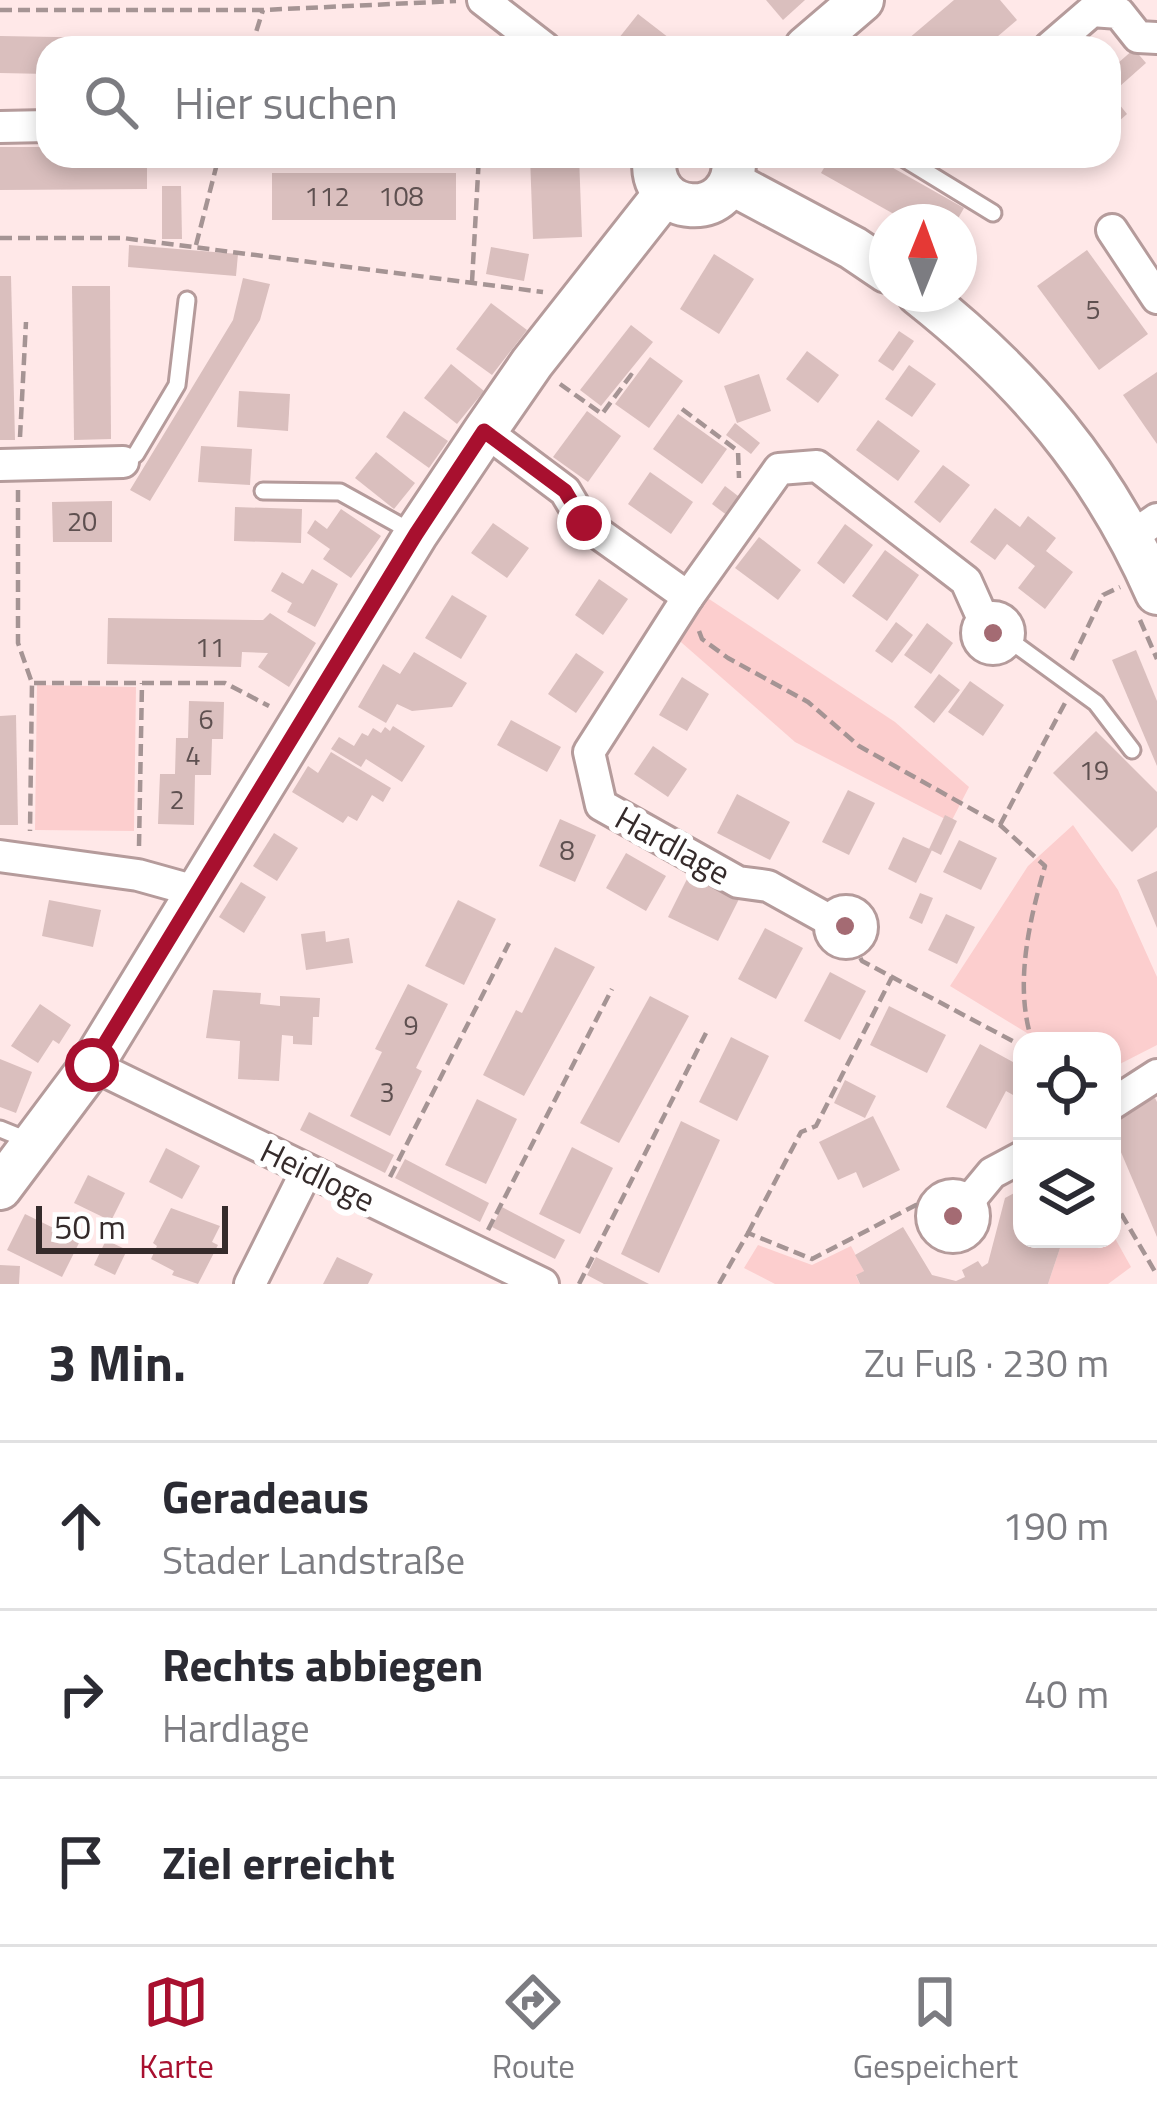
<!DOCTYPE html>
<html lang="de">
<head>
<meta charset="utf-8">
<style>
  body { margin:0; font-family:"Titillium Web",sans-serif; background:#f7f7f7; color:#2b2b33 }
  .controls { position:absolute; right:36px; bottom:36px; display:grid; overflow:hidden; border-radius:24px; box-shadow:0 6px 18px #0003 }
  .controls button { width:108px; height:108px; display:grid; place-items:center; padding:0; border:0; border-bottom:3px solid #e1e1e2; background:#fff; color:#2b2b33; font:60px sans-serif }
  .compass { position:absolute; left:869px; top:204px; width:108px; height:108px; border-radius:50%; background:#fff; box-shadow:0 6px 18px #0003; rotate:1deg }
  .scale { position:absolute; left:36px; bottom:30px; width:192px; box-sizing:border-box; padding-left:12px; border:6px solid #352b2b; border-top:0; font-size:33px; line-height:42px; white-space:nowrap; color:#352b2b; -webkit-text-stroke:9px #fff; paint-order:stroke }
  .stop { position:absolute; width:36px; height:36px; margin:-27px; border:9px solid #a8102f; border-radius:50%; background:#fff }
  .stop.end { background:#a8102f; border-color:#fff; box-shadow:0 3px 12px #0008 }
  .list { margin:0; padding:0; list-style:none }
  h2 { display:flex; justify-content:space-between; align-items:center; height:156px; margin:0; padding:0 48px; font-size:51px }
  h2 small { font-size:39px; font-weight:400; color:#7c7c81 }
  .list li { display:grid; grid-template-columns:78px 1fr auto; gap:36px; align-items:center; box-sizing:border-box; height:168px; padding:0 48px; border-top:3px solid #e1e1e2 }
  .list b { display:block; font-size:45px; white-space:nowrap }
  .list p { margin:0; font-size:39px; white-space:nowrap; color:#7c7c81 }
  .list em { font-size:39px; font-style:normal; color:#7c7c81 }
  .icon { flex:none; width:66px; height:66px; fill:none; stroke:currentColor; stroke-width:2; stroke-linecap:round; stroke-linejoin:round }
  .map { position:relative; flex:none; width:1157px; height:1284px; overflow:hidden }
  .search { position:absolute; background:#fff; box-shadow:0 6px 18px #0003; left:36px; right:36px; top:36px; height:132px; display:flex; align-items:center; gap:30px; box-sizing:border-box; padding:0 42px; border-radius:36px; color:#7c7c81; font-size:45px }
  .sheet { height:660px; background:#fff }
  nav { display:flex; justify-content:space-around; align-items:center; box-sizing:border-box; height:168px; border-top:3px solid #e1e1e2; background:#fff; font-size:33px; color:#7c7c81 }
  nav a { display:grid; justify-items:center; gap:6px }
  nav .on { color:#a8102f }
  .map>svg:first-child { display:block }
  .green { fill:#fccece }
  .building { fill:#dabfbe }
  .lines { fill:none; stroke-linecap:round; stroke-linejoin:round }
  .lane-casing { stroke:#b59b9b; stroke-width:21 }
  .street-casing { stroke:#b59b9b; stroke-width:36 }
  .secondary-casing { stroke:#b59b9b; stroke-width:48 }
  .path { stroke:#a59494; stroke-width:4.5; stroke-dasharray:12 6; stroke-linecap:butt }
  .lane { stroke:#fff; stroke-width:15 }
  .street { stroke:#fff; stroke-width:30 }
  .secondary { stroke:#fff; stroke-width:42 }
  .tree { fill:#a46b73 }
  .route { stroke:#a8102f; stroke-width:15 }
  .labels { text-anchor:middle; stroke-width:12; stroke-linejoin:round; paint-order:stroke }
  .number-label { font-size:27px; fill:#5e5050 }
  .street-label { font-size:33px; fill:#352b2b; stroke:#fff }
</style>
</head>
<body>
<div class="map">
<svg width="1157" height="1284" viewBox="0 0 1157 1284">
  <rect width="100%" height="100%" fill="#ffe8e8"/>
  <!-- green -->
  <g class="green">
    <polygon points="703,595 895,722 969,787 951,822 795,742 674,636"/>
    <polygon points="37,685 136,687 134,831 35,830"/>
    <polygon points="1073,825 1118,890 1157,977 1157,1045 1112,1068 1112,1041 1040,1041 950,986 1028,866"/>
    <polygon points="1112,1233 1131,1267 1108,1284 1048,1284 1063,1239 1112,1239"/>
    <polygon points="758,1245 812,1265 851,1246 864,1271 856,1276 860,1284 775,1284 744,1268"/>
  </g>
  <!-- building -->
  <g class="building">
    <polygon points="766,0 805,0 783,20"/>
    <polygon points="954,0 1000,0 1017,20 984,48 903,48 901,45"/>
    <polygon points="638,14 682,48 611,48"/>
    <polygon points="0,36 225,40 225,48 48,48 48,74 0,73"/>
    <polygon points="269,40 459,43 459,48 269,48"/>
    <polygon points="1134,49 1146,63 1111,94 1127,114 1109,130 1109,71"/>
    <polygon points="0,147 48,147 48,156 147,156 147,189 0,190"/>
    <polygon points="530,156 579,156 582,237 533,239"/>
    <polygon points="831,156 872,156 964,208 956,222 908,222 821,173"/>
    <rect x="272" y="173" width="184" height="47"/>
    <polygon points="162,186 181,186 182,239 162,239"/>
    <polygon points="129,245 238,254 236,276 128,267"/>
    <polygon points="491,247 529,254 524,281 486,274"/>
    <polygon points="1087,250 1148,334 1099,370 1037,286"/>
    <polygon points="714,254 754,279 719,334 680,309"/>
    <polygon points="0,276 11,276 15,440 0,440"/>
    <polygon points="243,278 270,284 260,320 150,501 130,490 233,320"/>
    <polygon points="72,286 110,286 111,439 74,440"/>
    <polygon points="491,303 527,330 492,375 456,349"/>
    <polygon points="631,325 653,342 601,406 580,390"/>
    <polygon points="899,331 914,341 893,371 878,361"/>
    <polygon points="807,351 839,375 818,403 786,379"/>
    <polygon points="650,357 683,381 649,428 615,404"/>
    <polygon points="451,364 484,391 457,424 424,398"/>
    <polygon points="909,365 936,384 912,417 885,399"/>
    <polygon points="1157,372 1157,444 1123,395"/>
    <polygon points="759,374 771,411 737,423 724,386"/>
    <polygon points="239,391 290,394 288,431 237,427"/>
    <polygon points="404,411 448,441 429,468 386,437"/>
    <polygon points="587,411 621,436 588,482 553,457"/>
    <polygon points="678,414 727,449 702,484 653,449"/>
    <polygon points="878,420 920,451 898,481 856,450"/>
    <polygon points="735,423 760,443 751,454 726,435"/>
    <polygon points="201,446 252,449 250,485 198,482"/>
    <polygon points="376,452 415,483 394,509 355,478"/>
    <polygon points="943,465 970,485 940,523 914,502"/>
    <polygon points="650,472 693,502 671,534 628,504"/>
    <polygon points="725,486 742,499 728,516 712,504"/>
    <polygon points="112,501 112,542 53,542 52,502"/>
    <polygon points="235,507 302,509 301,543 234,541"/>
    <polygon points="995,508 1020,527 1028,516 1056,538 1046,551 1073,572 1045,609 1018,588 1035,566 1007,544 995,560 970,542"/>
    <polygon points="341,509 381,536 351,578 323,559 330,549 307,533 315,520 327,529"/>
    <polygon points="493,523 529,548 507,578 471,553"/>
    <polygon points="845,524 873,545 844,584 817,563"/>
    <polygon points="759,537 801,570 778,600 735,568"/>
    <polygon points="885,550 919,575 887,621 852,596"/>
    <polygon points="312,569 338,584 315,627 287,612 292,603 271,591 282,572 303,584"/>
    <polygon points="599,579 628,599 603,635 575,615"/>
    <polygon points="452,595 487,616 461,659 425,638"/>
    <polygon points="270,613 316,643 289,687 258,667 268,653 242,652 241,667 107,664 108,618 263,620"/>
    <polygon points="896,622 913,635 892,663 875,651"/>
    <polygon points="927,623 953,643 931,674 904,655"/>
    <polygon points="1136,650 1157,701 1157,766 1112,660"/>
    <polygon points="414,652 467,683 452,707 412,711 397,704 386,723 358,707 383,664 400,674"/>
    <polygon points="576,653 604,672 576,713 548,694"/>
    <polygon points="939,674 960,690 934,723 914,707"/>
    <polygon points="682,677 709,694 687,731 659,715"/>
    <polygon points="970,681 1004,705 983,736 948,712"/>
    <polygon points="189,701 224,702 223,739 212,739 211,775 195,775 194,825 158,824 160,774 175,774 176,738 188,738"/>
    <polygon points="16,715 18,825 0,825 0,716"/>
    <polygon points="511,720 561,747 547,772 497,745"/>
    <polygon points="393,726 425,746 402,782 366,759 361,767 331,749 339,737 354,746 362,733 368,736 373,728 381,733 385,727 390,731"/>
    <polygon points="1096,731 1157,792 1157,827 1132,852 1053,773"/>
    <polygon points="653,746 687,769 668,797 634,774"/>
    <polygon points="331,752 391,788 383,802 372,795 357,821 348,816 343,823 292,792 308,766 318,773"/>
    <polygon points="848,790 875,803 849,855 822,842"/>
    <polygon points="737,794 790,822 770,860 717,833"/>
    <polygon points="945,815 957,821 941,855 929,849"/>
    <polygon points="560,819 596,835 575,882 539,866"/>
    <polygon points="274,833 298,848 277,881 253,866"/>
    <polygon points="903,837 932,850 916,883 888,869"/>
    <polygon points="959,840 997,858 981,890 943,872"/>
    <polygon points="626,853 666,876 646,911 606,888"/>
    <polygon points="1157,871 1157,928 1137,880"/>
    <polygon points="689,875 739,899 718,941 668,917"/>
    <polygon points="241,882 266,897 244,933 219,917"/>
    <polygon points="920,893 933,898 922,924 909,918"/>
    <polygon points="49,900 101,910 93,947 42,936"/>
    <polygon points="458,900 496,919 464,985 425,966"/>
    <polygon points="946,914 975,927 957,964 928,950"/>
    <polygon points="765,928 803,948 776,999 738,979"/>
    <polygon points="325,931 326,942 349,938 353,963 306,970 301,934"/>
    <polygon points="555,947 595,967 524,1096 483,1075 516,1010 522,1013"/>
    <polygon points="830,972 866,991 840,1040 804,1021"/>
    <polygon points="408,984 448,1004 416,1068 422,1071 390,1136 350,1116 382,1052 375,1049"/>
    <polygon points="213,990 261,993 260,1004 280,1006 280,996 320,998 319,1017 313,1017 312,1045 293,1044 293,1036 282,1035 279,1081 238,1079 240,1041 206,1038"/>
    <polygon points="650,996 689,1016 619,1143 580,1123"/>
    <polygon points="40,1004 71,1025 59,1044 53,1040 38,1063 11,1046"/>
    <polygon points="889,1006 946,1035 927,1073 870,1045"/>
    <polygon points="731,1037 769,1056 737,1121 699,1102"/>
    <polygon points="980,1044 1022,1067 1022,1100 1006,1091 986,1129 946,1107"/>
    <polygon points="0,1059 32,1072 16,1113 0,1107"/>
    <polygon points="845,1080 876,1096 865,1118 834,1103"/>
    <polygon points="1155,1098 1157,1102 1157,1237 1112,1131 1112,1116"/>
    <polygon points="477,1099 517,1119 486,1184 445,1165"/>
    <polygon points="309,1112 394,1155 385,1173 300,1130"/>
    <polygon points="873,1116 900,1170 863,1188 856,1172 838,1180 819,1142"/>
    <polygon points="681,1121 720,1140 659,1273 621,1254"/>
    <polygon points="572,1147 613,1168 580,1234 539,1214"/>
    <polygon points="166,1148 200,1166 182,1199 149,1182"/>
    <polygon points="405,1159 489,1203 480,1222 395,1178"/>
    <polygon points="88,1175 125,1193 111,1221 74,1203"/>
    <polygon points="1022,1189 1022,1239 1063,1239 1048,1284 860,1284 856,1275 864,1271 855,1255 903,1227 932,1275 956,1281 965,1277 962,1270 978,1261 982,1267 988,1263 1005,1198"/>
    <polygon points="502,1207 565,1240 555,1259 492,1227"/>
    <polygon points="171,1208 220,1226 212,1242 218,1245 198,1284 172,1275 174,1271 151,1259 157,1246 153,1243"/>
    <polygon points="25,1214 80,1241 62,1277 7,1250"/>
    <polygon points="106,1240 127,1250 115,1275 94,1265"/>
    <polygon points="337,1257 373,1274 368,1284 323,1284"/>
    <polygon points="596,1257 649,1284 604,1284 587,1275"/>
    <polygon points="0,1265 20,1266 19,1284 0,1284"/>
  </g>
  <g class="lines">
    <!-- lane casing -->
    <g class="lane-casing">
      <g id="lane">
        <polyline points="900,156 993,213"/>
        <polyline points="123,462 136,454 177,385 187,300"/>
        <polyline points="263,491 340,492 412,532"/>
        <polyline points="1008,639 1096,703 1132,750"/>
        <polyline points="0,1129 32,1142"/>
      </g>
    </g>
    <!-- street casing -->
    <g class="street-casing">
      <g id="street">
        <polyline points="483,0 545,48"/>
        <polyline points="1049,48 1092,11 1119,13 1138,37 1157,38"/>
        <polyline points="0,127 48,126"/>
        <polyline points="1112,230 1157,298"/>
        <polyline points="485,431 565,491 584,523 688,597 779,469 817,466 966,581 983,619"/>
        <polyline points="0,465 123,462"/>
        <polyline points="1132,536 1157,519"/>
        <polyline points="688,597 589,752 601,805 738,882 768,886 831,921"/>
        <circle cx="993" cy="633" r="16"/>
        <polyline points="0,856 138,875 199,892"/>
        <circle cx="846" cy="927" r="16"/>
        <polyline points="92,1065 543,1284"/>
        <polyline points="1112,1104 1157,1075"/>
        <circle cx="953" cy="1216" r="21"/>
        <polyline points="968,1202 992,1173 1022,1157"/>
        <polyline points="250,1284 307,1170"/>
      </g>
    </g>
    <!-- secondary casing -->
    <g class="secondary-casing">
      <g id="secondary">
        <polyline points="806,48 862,0"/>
        <path d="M655,156C645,218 736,224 734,160"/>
        <polyline points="731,183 853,248 887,271"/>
        <path d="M919,294C1025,378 1102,468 1157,593"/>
        <polyline points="0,1188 92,1065 416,534 485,431 532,363 665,194"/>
      </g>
    </g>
    <!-- path -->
    <g class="path">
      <polyline points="0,10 263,10 456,1"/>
      <polyline points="251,48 263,10"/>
      <polyline points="0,238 123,238 543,292"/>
      <polyline points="196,245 219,156"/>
      <polyline points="472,282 479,156"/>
      <polyline points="560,384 602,414 631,375 634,378"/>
      <polyline points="682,409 738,451 739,478"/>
      <polyline points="20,437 26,322"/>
      <polyline points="18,490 18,643 32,683 30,831"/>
      <polyline points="1140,620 1157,659"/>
      <path d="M699,631L702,639L728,658L808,702L859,746L1000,825L1045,866C1029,922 1014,985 1032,1041"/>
      <polyline points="1072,660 1103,595 1120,587"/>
      <polyline points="34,683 225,683 269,706"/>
      <polyline points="1000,825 1065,703"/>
      <polyline points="139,846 142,683"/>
      <polyline points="852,942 862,961 1022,1046"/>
      <polyline points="390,1177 509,943"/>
      <polyline points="1112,1198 1157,1275"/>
      <polyline points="488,1230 612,989"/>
      <polyline points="748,1233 801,1132 816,1126 892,977"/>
      <polyline points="579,1284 706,1033"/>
      <polyline points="719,1284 748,1233 812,1259 916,1205 936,1205"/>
    </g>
    <!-- lane -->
    <use href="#lane" class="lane"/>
    <!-- street -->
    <use href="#street" class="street"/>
    <!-- secondary -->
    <use href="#secondary" class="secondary"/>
  </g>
  <!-- trees -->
  <g class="tree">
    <circle cx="993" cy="633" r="9"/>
    <circle cx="845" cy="926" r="9"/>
    <circle cx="953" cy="1216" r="9"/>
  </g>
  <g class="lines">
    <!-- route -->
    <polyline class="route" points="92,1065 416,534 484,431 565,491 584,523"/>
  </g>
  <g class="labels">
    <!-- number labels -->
    <g class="number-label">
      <text x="327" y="206">112</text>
      <text x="401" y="206">108</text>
      <text x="1093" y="319">5</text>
      <text x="82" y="531">20</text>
      <text x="210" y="657">11</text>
      <text x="206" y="729">6</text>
      <text x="193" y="765">4</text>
      <text x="1094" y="780">19</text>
      <text x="177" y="809">2</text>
      <text x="567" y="860">8</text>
      <text x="411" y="1035">9</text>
      <text x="387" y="1102">3</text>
    </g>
    <!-- street labels -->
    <g class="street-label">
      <text transform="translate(673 845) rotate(29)" y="12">Hardlage</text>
      <text transform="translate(318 1175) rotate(26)" y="12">Heidloge</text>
    </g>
  </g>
</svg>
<div class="controls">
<button><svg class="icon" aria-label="locate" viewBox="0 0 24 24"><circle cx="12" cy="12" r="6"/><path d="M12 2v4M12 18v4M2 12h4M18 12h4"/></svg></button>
<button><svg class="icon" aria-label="layers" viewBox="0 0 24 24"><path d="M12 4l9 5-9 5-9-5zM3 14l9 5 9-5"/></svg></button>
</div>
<svg class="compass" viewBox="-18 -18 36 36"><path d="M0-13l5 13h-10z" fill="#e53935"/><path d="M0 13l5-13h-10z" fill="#7c7c81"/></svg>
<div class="scale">50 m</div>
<div class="stop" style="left:92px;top:1065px"></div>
<div class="stop end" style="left:584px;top:523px"></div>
<div class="search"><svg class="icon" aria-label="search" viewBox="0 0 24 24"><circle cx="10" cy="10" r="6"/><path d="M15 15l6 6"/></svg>Hier suchen</div>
</div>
<section class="sheet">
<h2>3 Min.<small>Zu Fuß · 230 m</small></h2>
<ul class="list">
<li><svg class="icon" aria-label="ahead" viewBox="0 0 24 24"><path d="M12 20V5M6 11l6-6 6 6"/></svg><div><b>Geradeaus</b><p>Stader Landstraße</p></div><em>190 m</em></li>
<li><svg class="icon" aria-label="right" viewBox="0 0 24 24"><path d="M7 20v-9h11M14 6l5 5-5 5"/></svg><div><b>Rechts abbiegen</b><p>Hardlage</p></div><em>40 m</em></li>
<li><svg class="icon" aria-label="arrive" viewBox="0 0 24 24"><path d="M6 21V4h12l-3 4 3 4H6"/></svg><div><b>Ziel erreicht</b></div></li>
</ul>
</section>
<nav>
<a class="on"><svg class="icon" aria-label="map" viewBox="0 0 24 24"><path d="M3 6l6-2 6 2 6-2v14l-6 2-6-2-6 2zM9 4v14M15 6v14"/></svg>Karte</a>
<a><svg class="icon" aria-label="directions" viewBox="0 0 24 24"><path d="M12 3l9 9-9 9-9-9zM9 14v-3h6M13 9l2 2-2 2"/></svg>Route</a>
<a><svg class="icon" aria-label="saved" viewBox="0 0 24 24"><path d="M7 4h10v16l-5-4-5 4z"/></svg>Gespeichert</a>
</nav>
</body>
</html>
